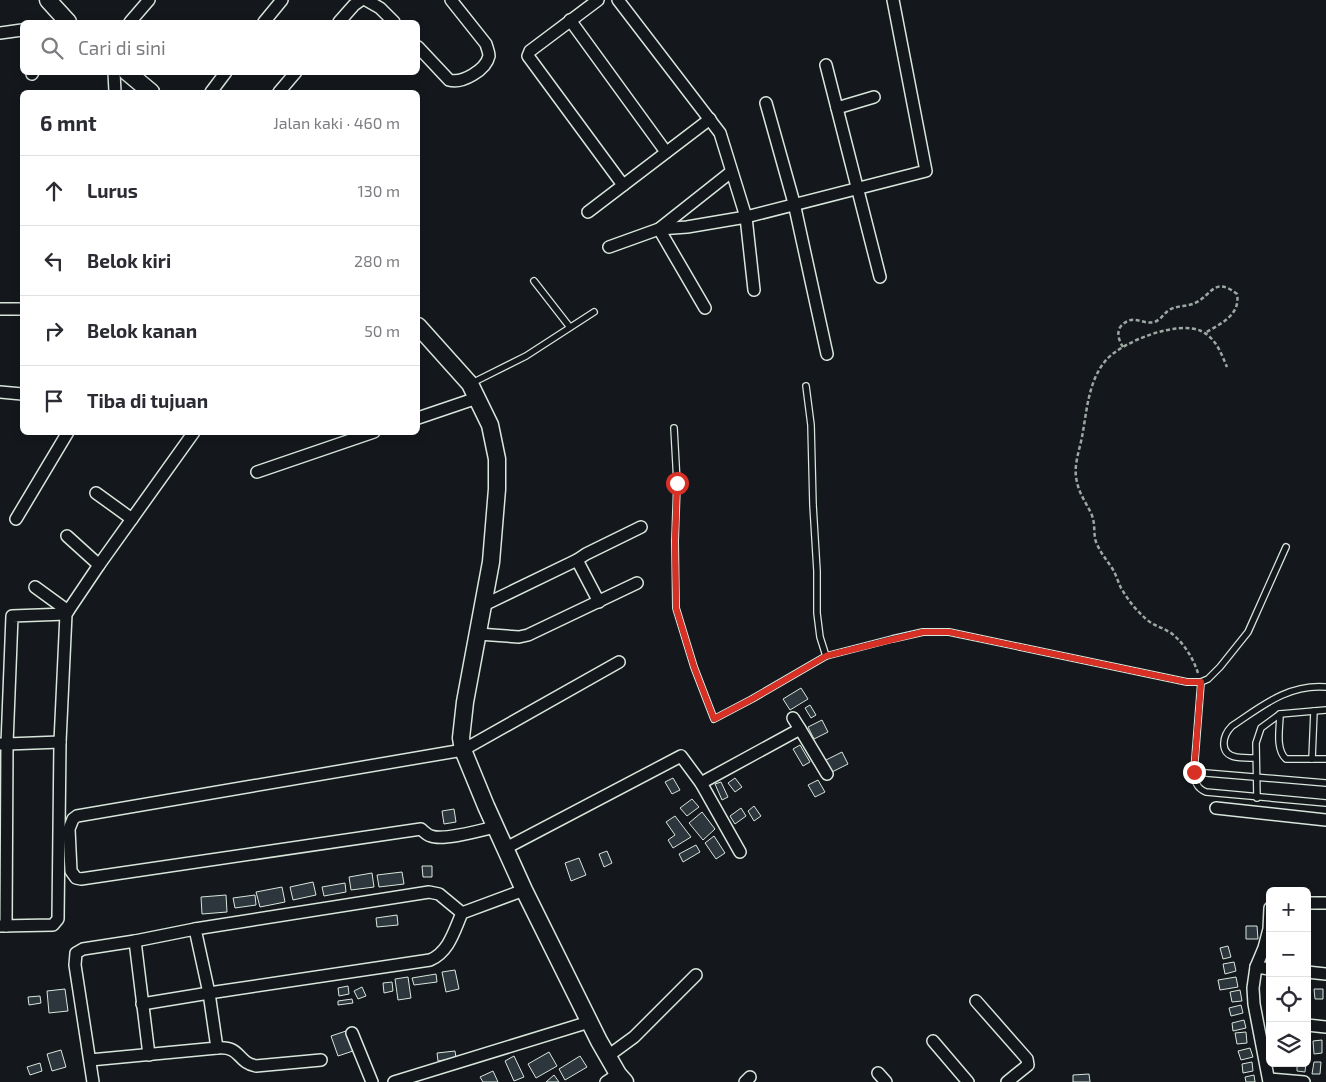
<!DOCTYPE html>
<html lang="id">
<head>
<meta charset="utf-8">
<style>
  body { margin:0; font-family:"Exo 2",sans-serif; background:#f2f2f3; color:#2b2b33 }
  .controls { position:absolute; right:15px; bottom:15px; display:grid; overflow:hidden; border-radius:8px; box-shadow:0 2px 8px #0003 }
  .controls button { width:45px; height:45px; display:grid; place-items:center; padding:0; border:0; border-bottom:1px solid #e1e1e2; background:#fff; color:#2b2b33; font:25px sans-serif }
  .stop { position:absolute; width:15px; height:15px; margin:-11px; border:4px solid #d93025; border-radius:50%; background:#fff }
  .stop.end { background:#d93025; border-color:#fff; box-shadow:0 1px 5px #0008 }
  .list { margin:0; padding:0; list-style:none }
  h2 { display:flex; justify-content:space-between; align-items:center; height:65px; margin:0; padding:0 20px; font-size:21px }
  h2 small { font-size:16px; font-weight:400; color:#7c7c81 }
  .list li { display:grid; grid-template-columns:32px 1fr auto; gap:15px; align-items:center; box-sizing:border-box; height:70px; padding:0 20px; border-top:1px solid #e1e1e2 }
  .list b { display:block; font-size:19px; white-space:nowrap }
  .list em { font-size:16px; font-style:normal; color:#7c7c81 }
  .icon { flex:none; width:28px; height:28px; fill:none; stroke:currentColor; stroke-width:2; stroke-linecap:round; stroke-linejoin:round }
  .map { position:relative; flex:none; width:1326px; height:1082px; overflow:hidden }
  .search { position:absolute; background:#fff; box-shadow:0 2px 8px #0003; left:20px; top:20px; width:400px; height:55px; display:flex; align-items:center; gap:12px; box-sizing:border-box; padding:0 18px; border-radius:8px; color:#7c7c81; font-size:19px }
  .panel { position:absolute; background:#fff; box-shadow:0 2px 8px #0003; left:20px; top:90px; width:400px; height:345px; border-radius:8px }
  .map>svg:first-child { display:block }
  .building { fill:#2c363c; stroke:#d8e6dc }
  .lines { fill:none; stroke-linecap:round; stroke-linejoin:round }
  .lane-casing { stroke:#d8e6dc; stroke-width:8 }
  .street-casing { stroke:#d8e6dc; stroke-width:14 }
  .secondary-casing { stroke:#d8e6dc; stroke-width:19 }
  .path { stroke:#9da8a2; stroke-width:2.5; stroke-dasharray:4 2.5; stroke-linecap:butt }
  .lane { stroke:#14181c; stroke-width:5.5 }
  .street { stroke:#14181c; stroke-width:11 }
  .secondary { stroke:#14181c; stroke-width:16 }
  .route { stroke:#d93025; stroke-width:6 }
</style>
</head>
<body>
<div class="map">
<svg width="1326" height="1082" viewBox="0 0 1326 1082">
  <rect width="100%" height="100%" fill="#14181c"/>
  <!-- building -->
  <g class="building">
    <polygon points="801,688 808,699 790,710 783,699"/>
    <polygon points="810,705 816,715 811,718 805,708"/>
    <polygon points="822,720 828,732 814,739 808,727"/>
    <polygon points="800,745 810,762 803,766 793,749"/>
    <polygon points="842,752 848,764 830,773 824,761"/>
    <polygon points="673,778 680,790 672,794 665,782"/>
    <polygon points="735,778 742,787 735,792 728,783"/>
    <polygon points="818,780 825,792 815,797 808,785"/>
    <polygon points="721,782 728,797 722,800 715,784"/>
    <polygon points="692,799 699,807 687,816 680,808"/>
    <polygon points="754,806 761,816 754,821 748,811"/>
    <polygon points="741,808 746,816 735,824 730,816"/>
    <polygon points="454,809 456,822 444,824 442,811"/>
    <polygon points="702,812 715,829 703,840 689,823"/>
    <polygon points="675,816 691,837 673,848 668,840 675,835 666,822"/>
    <polygon points="714,836 725,853 716,859 705,843"/>
    <polygon points="696,845 700,852 683,862 679,854"/>
    <polygon points="607,851 612,863 604,867 599,854"/>
    <polygon points="579,858 586,875 571,881 565,863"/>
    <polygon points="422,866 432,866 432,877 423,877"/>
    <polygon points="402,872 404,884 379,887 377,875"/>
    <polygon points="372,873 374,887 351,890 349,877"/>
    <polygon points="313,882 316,895 293,900 290,887"/>
    <polygon points="345,883 346,892 324,896 322,887"/>
    <polygon points="282,887 285,902 260,907 256,892"/>
    <polygon points="226,895 227,912 202,914 201,897"/>
    <polygon points="255,895 256,905 235,908 233,898"/>
    <polygon points="397,915 398,925 377,927 376,918"/>
    <polygon points="1246,926 1257,926 1258,939 1246,939"/>
    <polygon points="1228,946 1231,957 1223,959 1220,948"/>
    <polygon points="1234,962 1236,971 1225,974 1223,964"/>
    <polygon points="455,970 459,989 446,992 442,972"/>
    <polygon points="436,974 437,982 414,985 412,978"/>
    <polygon points="408,977 411,998 398,1000 395,979"/>
    <polygon points="1236,977 1238,987 1220,990 1218,980"/>
    <polygon points="392,982 393,991 384,993 383,983"/>
    <polygon points="348,986 349,994 339,996 338,988"/>
    <polygon points="362,987 366,996 358,999 354,991"/>
    <polygon points="65,989 68,1011 49,1013 47,991"/>
    <polygon points="1314,989 1323,989 1323,999 1315,999"/>
    <polygon points="1240,990 1242,1001 1232,1002 1230,992"/>
    <polygon points="40,996 41,1003 29,1005 28,997"/>
    <polygon points="352,999 353,1003 338,1005 338,1001"/>
    <polygon points="1241,1005 1243,1013 1231,1016 1229,1008"/>
    <polygon points="1244,1020 1246,1028 1233,1031 1232,1023"/>
    <polygon points="346,1031 353,1051 338,1056 331,1036"/>
    <polygon points="1246,1032 1247,1043 1237,1044 1235,1033"/>
    <polygon points="1322,1040 1322,1053 1314,1054 1313,1041"/>
    <polygon points="1250,1048 1253,1057 1241,1060 1238,1051"/>
    <polygon points="61,1050 66,1067 52,1071 47,1054"/>
    <polygon points="455,1051 456,1058 438,1061 437,1053"/>
    <polygon points="549,1052 557,1066 536,1078 528,1064"/>
    <polygon points="514,1056 524,1077 514,1081 505,1061"/>
    <polygon points="580,1056 587,1067 565,1080 559,1069"/>
    <polygon points="1252,1062 1253,1071 1243,1073 1242,1064"/>
    <polygon points="1314,1062 1321,1062 1320,1074 1312,1074"/>
    <polygon points="40,1063 42,1071 30,1075 27,1067"/>
    <polygon points="1297,1063 1306,1063 1305,1072 1297,1071"/>
    <polygon points="493,1071 498,1082 483,1082 480,1077"/>
    <polygon points="1089,1074 1090,1082 1073,1082 1073,1075"/>
    <polygon points="554,1075 559,1082 546,1082"/>
    <polygon points="1254,1075 1255,1082 1246,1082 1245,1077"/>
  </g>
  <g class="lines">
    <!-- lane casing -->
    <g class="lane-casing">
      <g id="lane">
        <polyline points="534,281 569,326"/>
        <polyline points="472,383 526,356 594,312"/>
        <polyline points="806,386 811,425 813,505 817,571 817,613 820,637 826,656"/>
        <polyline points="674,428 677,483 675,541 676,608 694,667 714,719 752,699 826,656 892,639 923,632 949,632 1187,682 1201,682 1208,679 1220,667 1248,632 1286,547"/>
        <path d="M1201,682L1194,772C1195,781 1196,788 1206,792L1326,803"/>
        <path d="M1280,714C1280,727 1275,749 1286,759H1326"/>
        <path d="M1256,758C1250,758 1243,758 1236,757C1219,754 1222,736 1232,726C1262,706 1288,684 1326,687"/>
        <polyline points="1312,759 1314,711"/>
        <polyline points="1194,772 1326,783"/>
        <polyline points="1257,798 1256,743 1261,728 1280,714 1326,710"/>
      </g>
    </g>
    <!-- street casing -->
    <g class="street-casing">
      <g id="street">
        <polyline points="366,0 380,8 394,22"/>
        <polyline points="598,0 530,51 528,56 623,185"/>
        <polyline points="618,0 720,133 746,217 754,290"/>
        <polyline points="570,20 666,152"/>
        <polyline points="130,22 149,0"/>
        <polyline points="264,22 282,0"/>
        <polyline points="339,22 354,5 361,0"/>
        <polyline points="0,33 22,30"/>
        <path d="M418,47L449,80C462,84 486,70 489,56C489,52 487,48 486,44L451,0"/>
        <polyline points="826,65 880,277"/>
        <polyline points="114,72 115,92"/>
        <polyline points="32,74 33,72"/>
        <polyline points="211,92 226,72"/>
        <polyline points="279,92 296,72"/>
        <polyline points="766,103 794,203 827,354"/>
        <polyline points="837,108 874,97"/>
        <polyline points="588,212 710,119"/>
        <polyline points="609,247 659,229 687,227 746,217 926,171 893,0"/>
        <polyline points="705,308 659,229 731,172"/>
        <polyline points="0,309 22,309"/>
        <polyline points="0,392 22,394"/>
        <polyline points="418,418 477,398"/>
        <polyline points="257,472 374,432"/>
        <polyline points="96,493 132,519"/>
        <polyline points="16,519 68,432"/>
        <polyline points="67,536 99,565"/>
        <polyline points="35,587 68,611"/>
        <polyline points="599,602 577,560 586,554 641,527"/>
        <polyline points="484,605 577,560"/>
        <polyline points="478,634 519,637 528,635 637,583"/>
        <polyline points="793,718 800,729"/>
        <polyline points="60,742 7,744 12,616 66,614"/>
        <polyline points="1,744 7,744 6,926"/>
        <polyline points="701,783 800,729 827,774"/>
        <polyline points="1216,808 1326,820"/>
        <path d="M495,827C482,830 443,841 431,836C427,835 423,831 421,829L81,879L76,878L71,871L69,829L73,819L77,816L463,750L619,662"/>
        <polyline points="506,848 681,756 701,783 740,852"/>
        <polyline points="1307,903 1326,903"/>
        <polyline points="0,926 53,925 58,919 60,742 66,614 99,565 194,432"/>
        <polyline points="1256,967 1270,969"/>
        <polyline points="1307,972 1326,974"/>
        <polyline points="976,1001 1027,1059 1028,1065 1007,1082"/>
        <polyline points="142,1004 209,993 195,929 429,892 439,894 462,913"/>
        <polyline points="1307,1025 1326,1027"/>
        <polyline points="352,1033 372,1082"/>
        <polyline points="933,1041 968,1082"/>
        <path d="M217,1048C242,1046 236,1062 256,1066L321,1060"/>
        <polyline points="149,1055 135,941 195,929"/>
        <polyline points="608,1056 634,1037 696,975"/>
        <path d="M90,1060L217,1048L209,993L430,960C449,952 454,931 462,913L524,890"/>
        <polyline points="878,1073 886,1082"/>
        <polyline points="1269,1079 1304,1082"/>
        <polyline points="93,1082 75,965 76,953 83,949 135,941"/>
        <polyline points="394,1082 589,1022"/>
        <polyline points="606,1082 618,1074"/>
        <polyline points="745,1082 750,1077"/>
        <polyline points="1269,1082 1254,1004 1253,988 1256,967 1264,948 1269,929 1270,908"/>
      </g>
    </g>
    <!-- secondary casing -->
    <g class="secondary-casing">
      <g id="secondary">
        <polyline points="48,0 68,22"/>
        <polyline points="127,72 151,92"/>
        <polyline points="418,326 470,384 490,425 497,459 497,489 491,562 465,702 461,738 463,750 486,806 524,890 599,1041 618,1074 625,1082"/>
      </g>
    </g>
    <!-- path -->
    <g class="path">
      <path d="M1123,347C1119,341 1116,332 1121,326C1133,313 1142,325 1154,322C1161,320 1163,314 1169,310C1177,305 1187,307 1195,303C1212,295 1214,276 1237,294C1241,315 1220,324 1205,333"/>
      <path d="M1198,673C1193,658 1184,643 1171,633C1160,626 1152,626 1142,615C1134,608 1127,598 1121,588C1118,582 1116,574 1112,568C1106,559 1100,552 1096,542C1093,533 1096,524 1091,513C1086,503 1079,493 1077,482C1073,467 1079,452 1082,437C1087,411 1088,380 1107,359C1124,341 1178,320 1201,331C1216,338 1221,353 1227,367"/>
    </g>
    <!-- lane -->
    <use href="#lane" class="lane"/>
    <!-- street -->
    <use href="#street" class="street"/>
    <!-- secondary -->
    <use href="#secondary" class="secondary"/>
  </g>
  <g class="lines">
    <!-- route -->
    <polyline class="route" points="677,483 675,541 676,608 694,667 714,719 752,699 826,656 923,632 949,632 1187,682 1201,682 1194,772"/>
  </g>
</svg>
<div class="controls">
<button>+</button>
<button>−</button>
<button><svg class="icon" aria-label="locate" viewBox="0 0 24 24"><circle cx="12" cy="12" r="6"/><path d="M12 2v4M12 18v4M2 12h4M18 12h4"/></svg></button>
<button><svg class="icon" aria-label="layers" viewBox="0 0 24 24"><path d="M12 4l9 5-9 5-9-5zM3 14l9 5 9-5"/></svg></button>
</div>
<div class="stop" style="left:677px;top:483px"></div>
<div class="stop end" style="left:1194px;top:772px"></div>
<div class="search"><svg class="icon" aria-label="search" viewBox="0 0 24 24"><circle cx="10" cy="10" r="6"/><path d="M15 15l6 6"/></svg>Cari di sini</div>
<section class="panel">
<h2>6 mnt<small>Jalan kaki · 460 m</small></h2>
<ul class="list">
<li><svg class="icon" aria-label="ahead" viewBox="0 0 24 24"><path d="M12 20V5M6 11l6-6 6 6"/></svg><div><b>Lurus</b></div><em>130 m</em></li>
<li><svg class="icon" aria-label="left" viewBox="0 0 24 24"><path d="M17 20v-9H6M10 6l-5 5 5 5"/></svg><div><b>Belok kiri</b></div><em>280 m</em></li>
<li><svg class="icon" aria-label="right" viewBox="0 0 24 24"><path d="M7 20v-9h11M14 6l5 5-5 5"/></svg><div><b>Belok kanan</b></div><em>50 m</em></li>
<li><svg class="icon" aria-label="arrive" viewBox="0 0 24 24"><path d="M6 21V4h12l-3 4 3 4H6"/></svg><div><b>Tiba di tujuan</b></div></li>
</ul>
</section>
</div>
</body>
</html>
